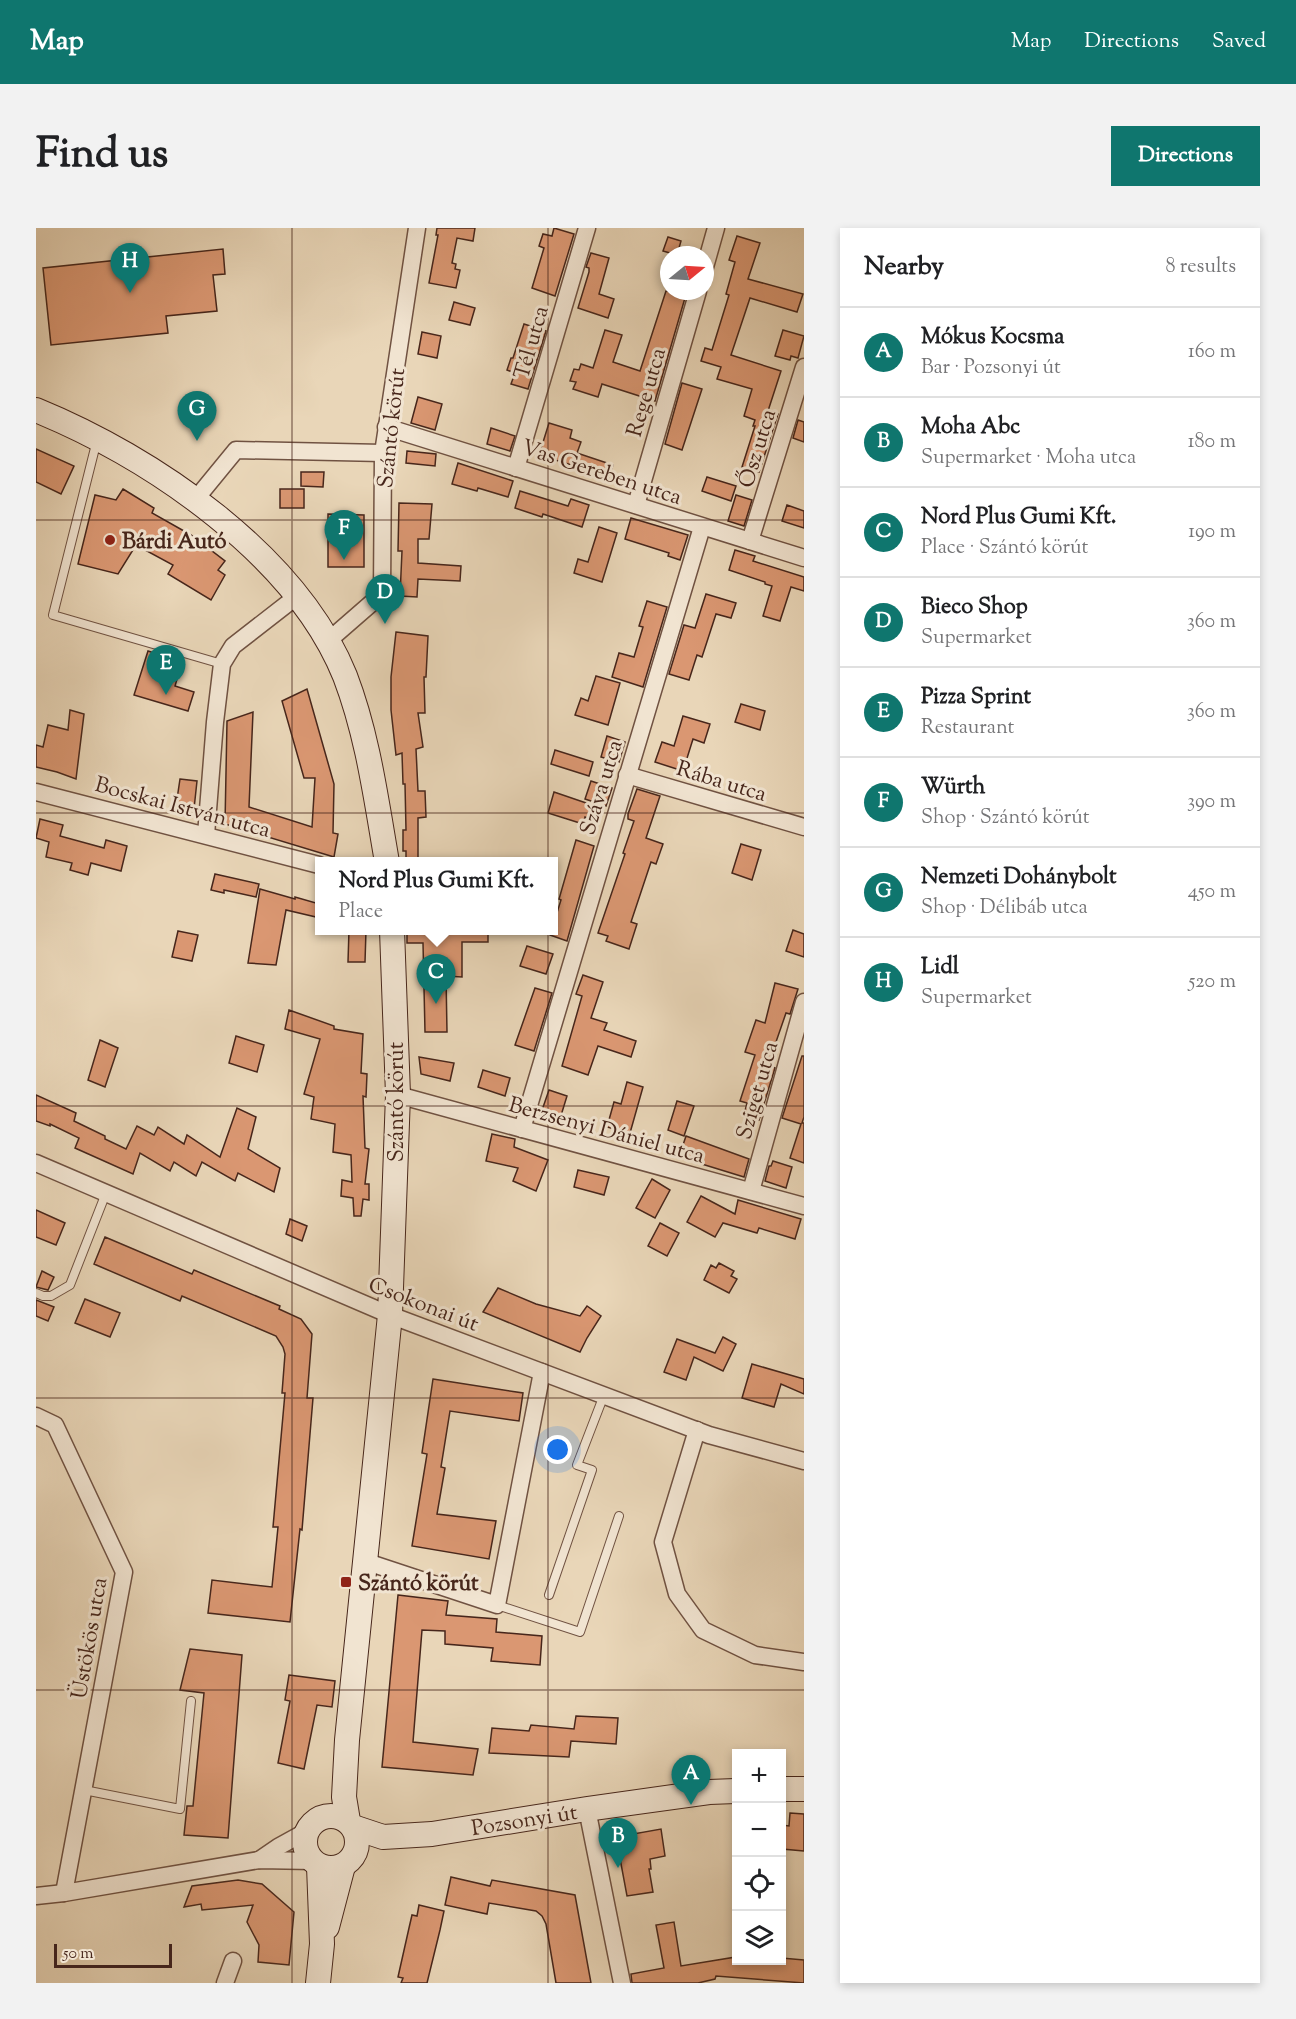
<!DOCTYPE html>
<html lang="en">
<head>
<meta charset="utf-8">
<style>
  body { margin:0; font-family:"Sorts Mill Goudy",serif; background:#f2f2f2; color:#202124 }
  .controls { position:absolute; right:18px; bottom:18px; display:grid; overflow:hidden; border-radius:0px; box-shadow:0 3px 9px #0003 }
  .controls button { width:54px; height:54px; display:grid; place-items:center; padding:0; border:0; border-bottom:2px solid #e0e0e0; background:#fff; color:#202124; font:30px sans-serif }
  .compass { position:absolute; left:624px; top:18px; width:54px; height:54px; border-radius:50%; background:#fff; box-shadow:0 3px 9px #0003; rotate:72deg }
  .scale { position:absolute; left:18px; bottom:15px; width:118px; box-sizing:border-box; padding-left:6px; border:3px solid #47261b; border-top:0; font-size:16px; line-height:21px; white-space:nowrap; color:#47261b; -webkit-text-stroke:4px #f1e4d1; paint-order:stroke }
  .you { position:absolute; left:522px; top:1222px; width:21px; height:21px; margin:-15px; border:4px solid #fff; border-radius:50%; background:#1a73e8; box-shadow:0 0 0 9px #1a73e833 }
  .badge { display:grid; place-items:center; width:39px; height:39px; border-radius:50%; background:#0f766e; color:#fff; font-size:20px; font-weight:700 }
  .pin { position:absolute; translate:-50% -50px; filter:drop-shadow(0 2px 3px #0008) }
  .pin::after { content:''; position:absolute; top:32px; width:21px; height:18px; background:inherit; clip-path:polygon(0 0,100% 0,50% 100%) }
  .popup { position:absolute; left:279px; top:629px; width:243px; height:78px; box-sizing:border-box; display:grid; place-content:center; border-radius:0px; background:#fff; filter:drop-shadow(0 2px 4px #0005); font-size:20px; white-space:nowrap; color:#757577 }
  .popup b { font-size:22px; color:#202124 }
  .popup::after { content:''; position:absolute; left:50%; top:100%; margin-left:-12px; border:12px solid transparent; border-top-color:#fff }
  .list { margin:0; padding:0; list-style:none }
  h2 { display:flex; justify-content:space-between; align-items:center; height:78px; margin:0; padding:0 24px; font-size:26px }
  h2 small { font-size:20px; font-weight:400; color:#757577 }
  .list li { display:grid; grid-template-columns:39px 1fr auto; gap:18px; align-items:center; box-sizing:border-box; height:90px; padding:0 24px; border-top:2px solid #e0e0e0 }
  .list b { display:block; font-size:22px; white-space:nowrap }
  .list p { margin:0; font-size:20px; white-space:nowrap; color:#757577 }
  .list em { font-size:20px; font-style:normal; color:#757577 }
  .icon { flex:none; width:33px; height:33px; fill:none; stroke:currentColor; stroke-width:2; stroke-linecap:round; stroke-linejoin:round }
  .map { position:relative; flex:none; width:768px; height:1755px; overflow:hidden; border-radius:0px }
  header { display:flex; align-items:center; gap:36px; box-sizing:border-box; height:84px; padding:0 30px; background:#0f766e; color:#fff }
  header strong { font-size:28px }
  nav { display:flex; gap:33px; margin-inline-start:auto; font-size:21px }
  .intro { display:flex; align-items:center; justify-content:space-between; box-sizing:border-box; height:144px; padding:0 36px }
  h1 { margin:0; font-size:42px }
  .button { padding:15px 27px; border-radius:0px; background:#0f766e; color:#fff; font-size:21px; font-weight:700 }
  main { display:flex; gap:36px; padding:0 36px }
  aside { flex:1; background:#fff; border-radius:0px; box-shadow:0 3px 9px #0003 }
  .map>svg:first-child { display:block }
  .building { fill:#da9772; stroke:#47261b; stroke-width:1.5 }
  .lines { fill:none; stroke-linecap:round; stroke-linejoin:round }
  .lane-casing { stroke:#705242; stroke-width:10 }
  .street-casing { stroke:#705242; stroke-width:19 }
  .secondary-casing { stroke:#47261b; stroke-width:26 }
  .lane { stroke:#f1e4d1; stroke-width:8 }
  .street { stroke:#f1e4d1; stroke-width:16 }
  .secondary { stroke:#f1e4d1; stroke-width:24 }
  .grid { fill:none; stroke:#47261b; stroke-width:1.5; stroke-opacity:0.55 }
  .poi-dot { fill:#8f2418; stroke:#f1e4d1; stroke-width:2 }
  .labels { text-anchor:middle; stroke-width:6; stroke-linejoin:round; paint-order:stroke }
  .street-label { font-size:22px; fill:#47261b; stroke:#f1e4d1 }
  .poi-label { font-size:22px; font-weight:bold; fill:#47261b; stroke:#f1e4d1; text-anchor:start }
</style>
</head>
<body>
<header>
<strong>Map</strong>
<nav><a>Map</a><a>Directions</a><a>Saved</a></nav>
</header>
<div class="intro"><h1>Find us</h1><a class="button">Directions</a></div>
<main>
<div class="map">
<svg width="768" height="1755" viewBox="0 0 768 1755">
  <rect width="100%" height="100%" fill="#e9d6b8"/>
  <filter id="stains"><feTurbulence type="fractalNoise" baseFrequency=".00333" numOctaves="4"/><feColorMatrix values="0 0 0 0 .2 0 0 0 0 .09 0 0 0 0 .02 0 0 0 .5 -.17"/></filter>
  <radialGradient id="worn" r=".72"><stop offset=".6" stop-color="#630" stop-opacity="0"/><stop offset="1" stop-color="#630" stop-opacity=".3"/></radialGradient>
  <!-- building -->
  <g class="building">
    <polygon points="401,0 439,0 437,13 421,10 416,35 420,36 419,41 424,42 420,60 393,55 402,7 400,7"/>
    <polygon points="518,0 538,6 519,68 496,60 508,20 503,18 507,6 516,8"/>
    <polygon points="701,8 724,15 712,51 767,66 761,84 714,70 695,127 745,143 732,183 742,186 723,244 706,239 719,198 717,198 719,192 708,188 716,161 681,151 685,139 665,133 669,120 676,122 693,67 690,66 699,34 693,32"/>
    <polygon points="632,9 645,13 641,27 627,23"/>
    <polygon points="187,21 189,46 177,47 181,83 130,88 132,105 15,117 7,40"/>
    <polygon points="555,25 573,30 563,66 578,71 572,90 542,80 553,44 553,40 550,39"/>
    <polygon points="630,63 651,63 619,173 566,156 562,169 537,161 540,154 534,153 538,141 543,142 545,136 557,140 569,102 586,107 577,134 604,143"/>
    <polygon points="418,74 439,80 434,97 413,92"/>
    <polygon points="488,96 510,103 492,161 475,156 479,145 471,142 475,130 477,130"/>
    <polygon points="747,102 768,108 762,130 755,128 754,132 739,128"/>
    <polygon points="386,104 405,108 401,130 382,126"/>
    <polygon points="646,155 666,161 646,222 629,216"/>
    <polygon points="382,169 406,176 399,202 375,195"/>
    <polygon points="762,192 768,194 768,214 757,210"/>
    <polygon points="513,195 536,202 534,210 545,214 541,225 577,237 572,253 550,246 552,242 503,227"/>
    <polygon points="455,200 479,208 474,223 451,216"/>
    <polygon points="0,221 38,238 25,266 0,254"/>
    <polygon points="371,223 400,226 399,238 370,235"/>
    <polygon points="422,235 477,253 472,269 442,260 441,263 416,256"/>
    <polygon points="265,244 288,244 287,259 265,258"/>
    <polygon points="671,249 700,258 695,273 666,263"/>
    <polygon points="87,261 118,280 116,285 155,307 189,333 182,342 189,347 175,372 132,346 137,337 100,317 82,346 42,336 59,267 80,272"/>
    <rect x="244" y="261" width="24" height="19"/>
    <polygon points="484,263 532,278 535,271 553,277 546,299 507,286 506,289 479,280"/>
    <polygon points="700,267 716,272 708,298 692,293"/>
    <polygon points="363,275 396,276 393,311 382,311 382,335 425,338 424,353 382,351 381,369 364,368 366,323 362,323"/>
    <polygon points="751,277 768,283 768,300 746,293"/>
    <polygon points="292,286 328,287 328,339 292,339"/>
    <polygon points="595,290 652,307 644,332 632,328 633,325 589,311"/>
    <polygon points="563,299 581,305 566,354 538,345 542,331 552,334"/>
    <polygon points="699,322 719,328 717,333 768,349 768,363 755,359 744,393 727,388 736,358 729,356 729,354 693,342"/>
    <polygon points="670,366 700,375 695,390 680,386 666,429 661,427 653,452 633,446 648,397 659,400"/>
    <polygon points="611,373 631,379 607,459 576,449 583,425 598,429 607,399 603,398"/>
    <polygon points="360,404 392,408 390,449 388,449 389,485 382,485 387,519 380,521 382,563 389,563 390,589 382,590 382,633 370,633 370,623 367,623 367,602 370,602 369,556 367,556 366,525 360,527 355,482 355,449"/>
    <polygon points="112,423 146,434 139,458 158,464 152,483 98,467"/>
    <polygon points="560,448 584,455 572,497 539,487 545,470 552,473"/>
    <polygon points="271,461 298,556 297,605 302,606 298,629 189,596 191,493 217,484 213,579 276,599 279,550 268,550 246,473"/>
    <polygon points="705,476 729,483 724,502 699,494"/>
    <polygon points="34,482 48,486 40,551 21,544 0,539 0,517 7,519 12,497 32,502"/>
    <polygon points="647,488 674,496 668,515 657,511 647,543 619,534 626,514 638,518"/>
    <polygon points="571,508 589,514 583,534 565,529"/>
    <polygon points="519,522 557,534 553,548 515,536"/>
    <polygon points="144,551 161,553 158,581 140,578"/>
    <polygon points="555,553 576,560 570,578 549,571"/>
    <polygon points="601,561 624,568 610,610 627,616 620,636 615,634 595,694 601,696 593,721 570,713 572,708 562,705 589,626 587,625 598,593 592,591 592,586"/>
    <polygon points="518,564 559,578 555,591 549,589 547,596 512,585"/>
    <polygon points="4,591 27,597 24,608 68,620 70,612 91,618 85,643 55,635 52,647 34,642 36,635 10,629 13,614 0,610"/>
    <polygon points="540,612 558,618 531,713 514,707 525,672 523,671"/>
    <polygon points="705,616 725,622 716,652 696,645"/>
    <polygon points="179,646 223,656 220,669 188,662 188,665 175,662"/>
    <polygon points="224,661 259,671 259,669 280,675 280,689 250,682 240,737 212,735"/>
    <polygon points="313,702 330,702 329,734 312,734"/>
    <polygon points="371,702 452,702 452,714 426,714 426,749 410,748 411,804 389,804 387,715 371,715"/>
    <polygon points="757,702 768,706 768,729 750,723"/>
    <polygon points="142,703 162,707 156,733 136,729"/>
    <polygon points="491,718 517,726 510,746 484,738"/>
    <polygon points="547,747 567,754 555,790 571,795 568,802 600,813 595,829 562,818 552,847 526,838 546,768 540,766"/>
    <polygon points="739,755 762,761 754,786 750,785 732,837 739,840 723,892 708,887 711,875 704,873 719,827 709,824 720,792 729,795"/>
    <polygon points="499,760 516,765 498,823 479,817"/>
    <polygon points="253,782 298,798 298,801 327,806 325,845 331,846 330,869 327,868 329,920 333,921 329,956 333,956 333,972 327,971 325,988 318,988 317,970 305,968 306,952 316,954 315,927 297,924 299,896 275,891 278,869 268,866 284,811 249,801"/>
    <polygon points="200,808 228,817 221,844 193,835"/>
    <polygon points="64,812 82,820 69,859 52,852"/>
    <polygon points="766,828 768,828 768,889 766,895 768,895 768,935 754,930 765,896 746,890"/>
    <polygon points="383,829 418,835 414,853 385,846"/>
    <polygon points="447,842 474,850 469,868 442,859"/>
    <polygon points="591,854 607,859 594,905 571,899 578,874 585,876"/>
    <polygon points="513,862 531,868 523,894 504,888"/>
    <polygon points="0,867 40,885 38,893 69,908 69,911 90,921 101,898 118,907 122,899 148,916 151,907 184,929 201,880 220,889 212,921 244,940 238,964 202,945 199,953 166,934 160,948 138,934 134,943 104,925 97,946 39,920 43,910 14,896 14,898 0,893"/>
    <polygon points="641,873 658,878 648,908 632,902"/>
    <polygon points="456,906 479,911 478,919 512,932 500,963 477,953 482,940 450,933"/>
    <polygon points="650,908 713,931 708,949 643,929"/>
    <polygon points="737,933 756,939 750,960 729,953 733,938 735,938"/>
    <polygon points="542,942 573,949 568,967 538,959"/>
    <polygon points="616,951 634,962 619,990 600,980"/>
    <polygon points="665,968 699,986 702,972 765,991 759,1011 723,1000 721,1005 687,995 679,1009 651,994"/>
    <polygon points="0,982 29,995 20,1017 0,1009"/>
    <polygon points="254,991 271,998 266,1013 250,1006"/>
    <polygon points="624,995 643,1005 631,1028 612,1018"/>
    <polygon points="69,1009 156,1046 158,1042 244,1078 243,1081 265,1091 276,1106 271,1170 277,1170 266,1302 264,1301 254,1394 172,1385 176,1352 236,1359 242,1299 237,1299 249,1165 246,1165 249,1126 247,1119 240,1108 146,1068 144,1073 58,1036"/>
    <polygon points="683,1035 698,1043 695,1048 701,1051 693,1065 668,1052 675,1037 680,1040"/>
    <polygon points="6,1043 18,1049 12,1062 0,1059"/>
    <polygon points="462,1060 500,1076 544,1088 551,1078 565,1088 551,1110 544,1124 447,1084"/>
    <polygon points="49,1071 84,1085 74,1109 39,1095"/>
    <polygon points="0,1072 18,1079 12,1093 0,1088"/>
    <polygon points="687,1109 700,1116 687,1143 658,1129 650,1152 628,1144 641,1111 679,1125"/>
    <polygon points="716,1136 768,1151 768,1166 745,1156 738,1179 706,1170"/>
    <polygon points="397,1151 487,1165 483,1193 414,1183 405,1239 409,1240 401,1286 460,1293 453,1331 376,1318 391,1226 386,1225"/>
    <polygon points="362,1367 412,1373 410,1387 461,1391 460,1404 506,1408 504,1437 455,1433 457,1420 409,1416 409,1403 386,1402 377,1514 442,1521 437,1547 346,1539"/>
    <polygon points="154,1421 206,1427 192,1610 148,1607 151,1578 157,1578 168,1465 144,1462"/>
    <polygon points="253,1447 299,1453 296,1479 281,1477 268,1541 242,1535 254,1473 249,1472"/>
    <polygon points="540,1488 582,1490 580,1516 535,1513 533,1529 453,1525 456,1500 493,1503 495,1497 538,1501"/>
    <polygon points="754,1585 768,1586 768,1623 746,1621 746,1597 753,1598"/>
    <polygon points="625,1601 629,1628 614,1631 615,1641 613,1641 617,1664 591,1668 580,1609"/>
    <polygon points="415,1649 454,1658 456,1652 539,1667 555,1755 520,1755 510,1696 506,1688 500,1683 453,1675 451,1686 409,1677"/>
    <polygon points="202,1652 226,1656 258,1684 253,1737 222,1734 223,1717 211,1694 217,1677 166,1682 165,1676 148,1679 156,1658"/>
    <polygon points="383,1677 408,1683 404,1702 391,1755 365,1755 367,1750 362,1749 373,1700 376,1687 381,1688"/>
    <polygon points="638,1694 645,1738 700,1729 700,1732 746,1732 746,1730 768,1732 768,1755 680,1748 679,1751 662,1755 596,1755 595,1746 628,1740 620,1697"/>
  </g>
  <g class="lines">
    <!-- lane casing -->
    <g class="lane-casing">
      <g id="lane">
        <polyline points="61,212 17,387 186,436"/>
        <polyline points="0,1065 7,1068 15,1068 34,1057 70,965"/>
        <polyline points="513,1367 556,1242 541,1237 568,1167"/>
        <polyline points="461,1377 544,1404 583,1288"/>
        <polyline points="48,1562 144,1581 155,1473"/>
      </g>
    </g>
    <!-- street casing -->
    <g class="street-casing">
      <g id="street">
        <polyline points="669,39 680,0"/>
        <polyline points="350,199 768,330"/>
        <polyline points="480,240 551,0"/>
        <polyline points="159,272 200,222 347,225"/>
        <polyline points="600,277 662,63"/>
        <polyline points="714,313 768,139"/>
        <polyline points="292,413 346,366 347,225 381,0"/>
        <polyline points="591,547 768,599"/>
        <polyline points="0,564 283,637"/>
        <polyline points="170,607 179,494 186,436 197,418 260,369"/>
        <polyline points="362,867 768,978"/>
        <polyline points="486,901 666,299"/>
        <polyline points="0,935 354,1087 673,1207 768,1233"/>
        <polyline points="715,963 768,774"/>
        <polyline points="0,1188 19,1197 88,1344 28,1665"/>
        <polyline points="661,1202 627,1314 641,1366 667,1402 719,1427 768,1434"/>
        <polyline points="328,1333 461,1377 506,1144"/>
        <polyline points="551,1581 586,1755"/>
        <polyline points="223,1632 242,1619 271,1603"/>
        <polyline points="0,1668 28,1665 223,1632 277,1633"/>
        <polyline points="189,1755 197,1733"/>
      </g>
    </g>
    <!-- secondary casing -->
    <g class="secondary-casing">
      <g id="secondary">
        <path d="M0,182C117,230 260,327 309,448C332,508 340,571 351,634"/>
        <polyline points="746,1561 768,1561"/>
        <circle cx="295" cy="1614" r="26"/>
        <polyline points="312,1593 308,1569 311,1512 354,1087 362,867 356,702"/>
        <polyline points="317,1599 347,1609 396,1606 551,1581 673,1564 700,1563"/>
        <polyline points="291,1699 307,1638"/>
        <polyline points="282,1755 286,1716 283,1638"/>
      </g>
    </g>
    <!-- lane -->
    <use href="#lane" class="lane"/>
    <!-- street -->
    <use href="#street" class="street"/>
    <!-- secondary -->
    <use href="#secondary" class="secondary"/>
  </g>
  <!-- grid -->
  <path class="grid" d="M256,0V1755M512,0V1755M0,292H768M0,585H768M0,878H768M0,1170H768M0,1462H768"/>
  <!-- markers -->
  <g class="poi-dot">
    <circle cx="74" cy="312" r="6"/>
    <rect x="304" y="1348" width="12" height="12" rx="3"/>
  </g>
  <g class="labels">
    <!-- street labels -->
    <g class="street-label">
      <text transform="translate(494 114) rotate(-74)" y="8">Tél utca</text>
      <text transform="translate(609 164) rotate(-74)" y="8">Rege utca</text>
      <text transform="translate(354 200) rotate(-84)" y="8">Szántó körút</text>
      <text transform="translate(720 220) rotate(-73)" y="8">Ősz utca</text>
      <text transform="translate(566 243) rotate(18)" y="8">Vas Gereben utca</text>
      <text transform="translate(686 552) rotate(17)" y="8">Rába utca</text>
      <text transform="translate(564 559) rotate(-73)" y="8">Száva utca</text>
      <text transform="translate(147 578) rotate(15)" y="8">Bocskai István utca</text>
      <text transform="translate(720 862) rotate(-74)" y="8">Sziget utca</text>
      <text transform="translate(359 874) rotate(-90)" y="8">Szántó körút</text>
      <text transform="translate(571 901) rotate(15)" y="8">Berzsenyi Dániel utca</text>
      <text transform="translate(388 1075) rotate(21)" y="8">Csokonai út</text>
      <text transform="translate(52 1410) rotate(-80)" y="8">Üstökös utca</text>
      <text transform="translate(488 1591) rotate(-9)" y="8">Pozsonyi út</text>
    </g>
    <!-- poi labels -->
    <g class="poi-label">
      <text x="86" y="320">Bárdi Autó</text>
      <text x="322" y="1362">Szántó körút</text>
    </g>
  </g>
  <rect width="100%" height="100%" filter="url(#stains)"/>
  <rect width="100%" height="100%" fill="url(#worn)"/>
</svg>
<div class="controls">
<button>+</button>
<button>−</button>
<button><svg class="icon" aria-label="locate" viewBox="0 0 24 24"><circle cx="12" cy="12" r="6"/><path d="M12 2v4M12 18v4M2 12h4M18 12h4"/></svg></button>
<button><svg class="icon" aria-label="layers" viewBox="0 0 24 24"><path d="M12 4l9 5-9 5-9-5zM3 14l9 5 9-5"/></svg></button>
</div>
<svg class="compass" viewBox="-18 -18 36 36"><path d="M0-13l5 13h-10z" fill="#e53935"/><path d="M0 13l5-13h-10z" fill="#757577"/></svg>
<div class="scale">50 m</div>
<div class="you"></div>
<div class="pin badge" style="left:655px;top:1577px">A</div>
<div class="pin badge" style="left:582px;top:1640px">B</div>
<div class="pin badge" style="left:400px;top:776px">C</div>
<div class="popup"><b>Nord Plus Gumi Kft.</b>Place</div>
<div class="pin badge" style="left:349px;top:396px">D</div>
<div class="pin badge" style="left:130px;top:467px">E</div>
<div class="pin badge" style="left:308px;top:332px">F</div>
<div class="pin badge" style="left:161px;top:213px">G</div>
<div class="pin badge" style="left:94px;top:65px">H</div>
</div>
<aside>
<h2>Nearby<small>8 results</small></h2>
<ul class="list">
<li><span class="badge">A</span><div><b>Mókus Kocsma</b><p>Bar · Pozsonyi út</p></div><em>160 m</em></li>
<li><span class="badge">B</span><div><b>Moha Abc</b><p>Supermarket · Moha utca</p></div><em>180 m</em></li>
<li><span class="badge">C</span><div><b>Nord Plus Gumi Kft.</b><p>Place · Szántó körút</p></div><em>190 m</em></li>
<li><span class="badge">D</span><div><b>Bieco Shop</b><p>Supermarket</p></div><em>360 m</em></li>
<li><span class="badge">E</span><div><b>Pizza Sprint</b><p>Restaurant</p></div><em>360 m</em></li>
<li><span class="badge">F</span><div><b>Würth</b><p>Shop · Szántó körút</p></div><em>390 m</em></li>
<li><span class="badge">G</span><div><b>Nemzeti Dohánybolt</b><p>Shop · Délibáb utca</p></div><em>450 m</em></li>
<li><span class="badge">H</span><div><b>Lidl</b><p>Supermarket</p></div><em>520 m</em></li>
</ul>
</aside>
</main>
</body>
</html>
